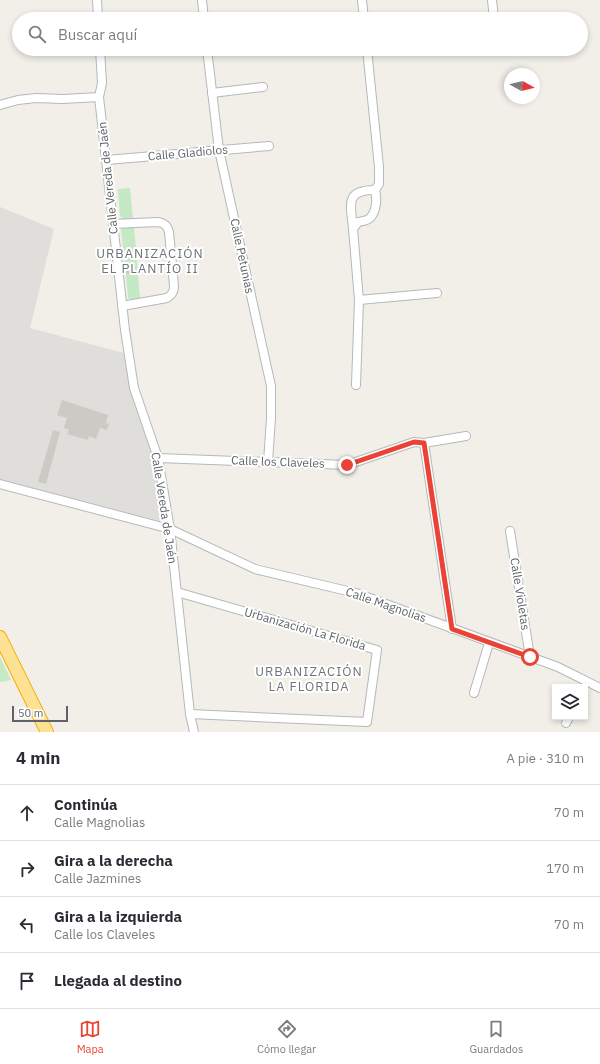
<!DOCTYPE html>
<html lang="es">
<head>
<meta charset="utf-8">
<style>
  body { margin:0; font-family:"IBM Plex Sans",sans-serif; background:#f2f2f3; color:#2b2b33 }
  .controls { position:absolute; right:12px; bottom:12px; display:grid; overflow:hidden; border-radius:0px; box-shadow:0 2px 6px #0003 }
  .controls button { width:36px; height:36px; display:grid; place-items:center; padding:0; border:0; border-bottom:1px solid #e1e1e2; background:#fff; color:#2b2b33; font:20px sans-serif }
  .compass { position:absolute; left:504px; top:68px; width:36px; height:36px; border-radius:50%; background:#fff; box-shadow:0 2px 6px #0003; rotate:98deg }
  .scale { position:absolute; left:12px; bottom:10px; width:56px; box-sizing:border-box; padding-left:4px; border:2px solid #5f6368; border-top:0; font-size:11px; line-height:14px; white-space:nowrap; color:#5f6368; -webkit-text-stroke:3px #fff; paint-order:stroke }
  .stop { position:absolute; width:12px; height:12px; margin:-9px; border:3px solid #ea4335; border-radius:50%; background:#fff }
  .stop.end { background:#ea4335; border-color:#fff; box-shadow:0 1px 4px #0008 }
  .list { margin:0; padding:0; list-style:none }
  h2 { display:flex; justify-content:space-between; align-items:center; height:52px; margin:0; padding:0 16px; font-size:17px }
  h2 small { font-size:13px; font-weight:400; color:#7c7c81 }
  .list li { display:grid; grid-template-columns:26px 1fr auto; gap:12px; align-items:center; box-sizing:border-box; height:56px; padding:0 16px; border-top:1px solid #e1e1e2 }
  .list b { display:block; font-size:15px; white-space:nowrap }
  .list p { margin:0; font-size:13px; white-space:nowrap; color:#7c7c81 }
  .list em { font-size:13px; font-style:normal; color:#7c7c81 }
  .icon { flex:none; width:22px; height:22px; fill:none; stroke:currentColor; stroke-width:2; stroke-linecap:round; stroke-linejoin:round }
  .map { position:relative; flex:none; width:600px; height:732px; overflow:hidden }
  .search { position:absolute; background:#fff; box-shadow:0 2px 6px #0003; left:12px; right:12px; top:12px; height:44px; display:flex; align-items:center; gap:10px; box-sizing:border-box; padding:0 14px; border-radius:22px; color:#7c7c81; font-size:15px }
  .sheet { height:276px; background:#fff }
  nav { display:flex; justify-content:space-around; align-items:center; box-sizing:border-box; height:56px; border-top:1px solid #e1e1e2; background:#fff; font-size:11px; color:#7c7c81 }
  nav a { display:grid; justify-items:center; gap:2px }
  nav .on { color:#ea4335 }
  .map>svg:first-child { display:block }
  .industrial { fill:#e0deda }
  .green { fill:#c5e8c5 }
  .building { fill:#cccac5 }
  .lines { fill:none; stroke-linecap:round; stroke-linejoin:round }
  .minor-casing { stroke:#b5b8bc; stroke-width:10 }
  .highway-casing { stroke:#f9ab00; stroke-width:14 }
  .minor { stroke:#fff; stroke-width:8 }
  .highway { stroke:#fde293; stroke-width:12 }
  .route { stroke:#ea4335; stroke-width:5 }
  .labels { text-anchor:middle; stroke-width:4; stroke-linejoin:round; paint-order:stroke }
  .street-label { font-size:12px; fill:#5f6368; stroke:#fff }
  .neighbourhood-label { font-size:13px; letter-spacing:1px; fill:#70757a; stroke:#fff }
</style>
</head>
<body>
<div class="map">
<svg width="600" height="732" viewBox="0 0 600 732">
  <rect width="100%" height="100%" fill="#f1efe8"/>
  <!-- industrial -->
  <polygon class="industrial" points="0,207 54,229 30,328 124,353 131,389 155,463 162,503 163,514 160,521 0,479"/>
  <!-- green -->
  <g class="green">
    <polygon points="130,188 133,219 123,219 120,216 118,189"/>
    <polygon points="124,226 134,226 140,298 131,300 128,298 126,274 132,265 125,265 121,230"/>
    <polygon points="0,657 11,680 0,682"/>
  </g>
  <!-- building -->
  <g class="building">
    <polygon points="132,265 133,273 122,274 121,266"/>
    <polygon points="62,400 108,415 106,423 109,424 107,430 100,428 96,439 89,436 88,440 67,434 69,430 64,428 67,418 57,415"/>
    <polygon points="53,430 60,432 46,484 38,482"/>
  </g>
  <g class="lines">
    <!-- minor casing -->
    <g class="minor-casing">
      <g id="minor">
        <polyline points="97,0 98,19"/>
        <polyline points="202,0 204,19"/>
        <polyline points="362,0 364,19"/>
        <polyline points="492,0 494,19"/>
        <polyline points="100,49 102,83 99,97 125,330 134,388 158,458 170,529 190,714 194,732"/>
        <polyline points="207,49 219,150 271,386 271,418 268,462"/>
        <polyline points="212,93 263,87"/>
        <polyline points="0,105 18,100 36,98 63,99 99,97"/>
        <polyline points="107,160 269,146"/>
        <path d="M113,224L158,222C164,223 167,225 169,232L174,286C174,292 172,295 167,298L122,306"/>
        <path d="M353,229C351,205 344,190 375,190"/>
        <polyline points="359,300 437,293"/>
        <path d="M356,385L359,300L353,229L358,222C362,221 367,221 370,218C377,211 377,198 375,190L379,184V167L367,49"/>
        <polyline points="424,443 452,629"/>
        <polyline points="158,458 347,465 414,442 424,443 466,436"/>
        <polyline points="0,484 170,529 255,569 356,593 558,667 600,688"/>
        <polyline points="510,531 530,657"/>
        <polyline points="177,592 377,650 367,722 190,714"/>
        <polyline points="474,693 489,643"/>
        <polyline points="566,723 569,717"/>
      </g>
    </g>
    <!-- highway casing -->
    <g class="highway-casing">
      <polyline id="highway" points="0,637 47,732"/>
    </g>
    <!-- minor -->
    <use href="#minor" class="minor"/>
    <!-- highway -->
    <use href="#highway" class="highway"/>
  </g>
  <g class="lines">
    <!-- route -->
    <polyline class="route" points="347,465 414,442 424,443 452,629 530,657"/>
  </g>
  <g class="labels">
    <!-- street labels -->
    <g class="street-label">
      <text transform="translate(188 153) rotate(-5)" y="4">Calle Gladiolos</text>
      <text transform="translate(108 178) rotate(-96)" y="4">Calle Vereda de Jaén</text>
      <text transform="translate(242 256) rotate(78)" y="4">Calle Petunias</text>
      <text transform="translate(278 462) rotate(2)" y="4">Calle los Claveles</text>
      <text transform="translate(164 508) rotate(81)" y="4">Calle Vereda de Jaén</text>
      <text transform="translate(520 594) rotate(81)" y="4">Calle Violetas</text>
      <text transform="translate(386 605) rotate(19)" y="4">Calle Magnolias</text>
      <text transform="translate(305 629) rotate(16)" y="4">Urbanización La Florida</text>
    </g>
    <!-- neighbourhood labels -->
    <g class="neighbourhood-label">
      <text x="150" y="258">URBANIZACIÓN<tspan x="150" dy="15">EL PLANTÍO II</tspan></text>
      <text x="309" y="676">URBANIZACIÓN<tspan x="309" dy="15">LA FLORIDA</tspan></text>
    </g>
  </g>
</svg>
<div class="controls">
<button><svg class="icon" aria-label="layers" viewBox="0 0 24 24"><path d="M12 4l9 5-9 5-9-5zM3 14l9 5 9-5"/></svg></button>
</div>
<svg class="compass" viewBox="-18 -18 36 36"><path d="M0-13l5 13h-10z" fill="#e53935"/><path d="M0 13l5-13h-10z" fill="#7c7c81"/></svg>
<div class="scale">50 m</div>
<div class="stop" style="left:530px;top:657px"></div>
<div class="stop end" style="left:347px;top:465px"></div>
<div class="search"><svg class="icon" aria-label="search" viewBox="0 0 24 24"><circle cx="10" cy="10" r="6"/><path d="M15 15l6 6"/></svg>Buscar aquí</div>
</div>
<section class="sheet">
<h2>4 min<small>A pie · 310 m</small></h2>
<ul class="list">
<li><svg class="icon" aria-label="ahead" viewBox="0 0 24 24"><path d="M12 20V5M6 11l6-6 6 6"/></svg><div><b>Continúa</b><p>Calle Magnolias</p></div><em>70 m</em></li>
<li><svg class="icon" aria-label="right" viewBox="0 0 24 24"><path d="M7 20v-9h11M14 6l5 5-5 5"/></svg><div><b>Gira a la derecha</b><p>Calle Jazmines</p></div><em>170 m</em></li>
<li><svg class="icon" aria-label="left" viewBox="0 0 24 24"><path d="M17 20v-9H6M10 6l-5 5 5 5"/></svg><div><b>Gira a la izquierda</b><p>Calle los Claveles</p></div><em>70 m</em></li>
<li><svg class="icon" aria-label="arrive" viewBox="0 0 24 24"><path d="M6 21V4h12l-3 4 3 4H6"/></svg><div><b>Llegada al destino</b></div></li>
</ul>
</section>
<nav>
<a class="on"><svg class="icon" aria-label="map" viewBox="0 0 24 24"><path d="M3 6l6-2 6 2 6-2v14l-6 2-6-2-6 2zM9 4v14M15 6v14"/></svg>Mapa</a>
<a><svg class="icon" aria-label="directions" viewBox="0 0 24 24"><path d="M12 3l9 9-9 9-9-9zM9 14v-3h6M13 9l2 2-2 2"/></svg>Cómo llegar</a>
<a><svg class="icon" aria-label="saved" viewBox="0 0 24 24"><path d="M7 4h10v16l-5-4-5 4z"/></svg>Guardados</a>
</nav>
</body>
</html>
